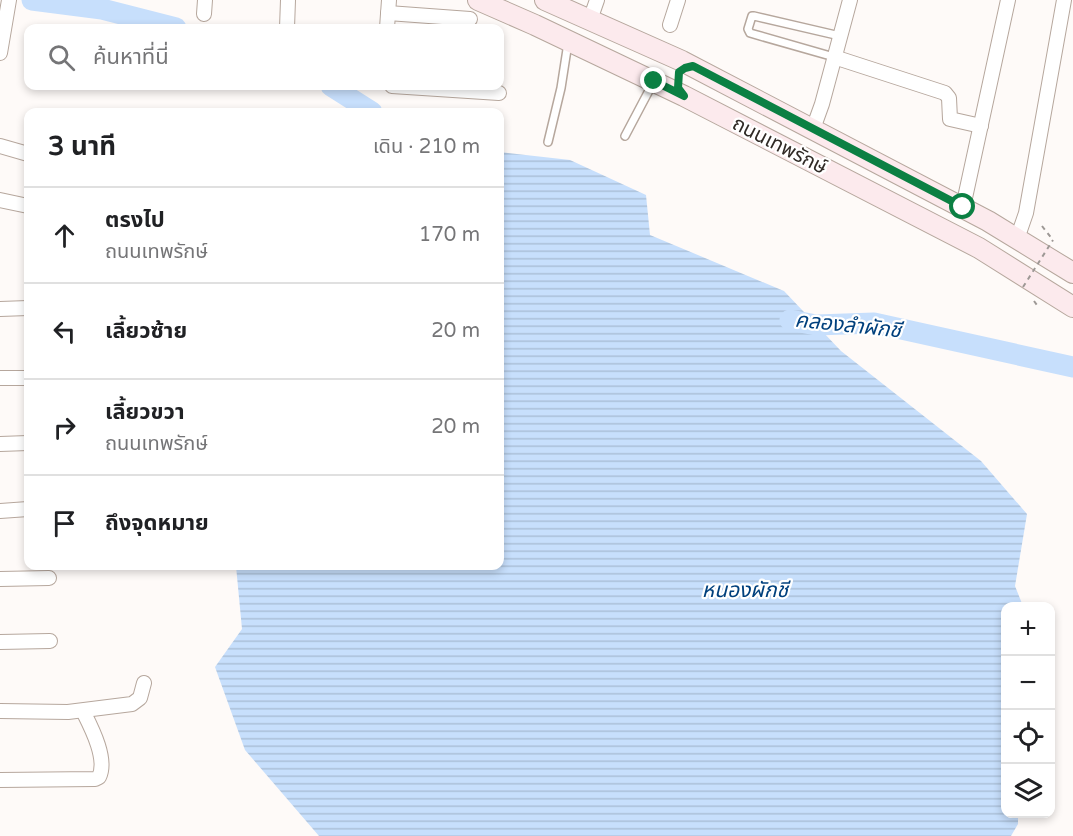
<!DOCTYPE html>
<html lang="th">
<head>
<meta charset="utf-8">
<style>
  body { margin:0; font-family:"Varela Round","Noto Sans Thai",sans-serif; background:#f2f2f2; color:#202124 }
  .controls { position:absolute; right:18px; bottom:18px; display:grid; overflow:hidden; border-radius:12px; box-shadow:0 3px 9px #0003 }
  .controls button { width:54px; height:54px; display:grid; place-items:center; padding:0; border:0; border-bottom:2px solid #e0e0e0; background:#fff; color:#202124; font:30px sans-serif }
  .stop { position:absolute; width:18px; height:18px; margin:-14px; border:4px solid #0b8043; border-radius:50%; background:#fff }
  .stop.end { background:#0b8043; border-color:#fff; box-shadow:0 2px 6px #0008 }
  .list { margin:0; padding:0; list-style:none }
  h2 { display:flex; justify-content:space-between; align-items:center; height:78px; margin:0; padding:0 24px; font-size:26px }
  h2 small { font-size:20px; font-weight:400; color:#757577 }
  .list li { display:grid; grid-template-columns:39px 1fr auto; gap:18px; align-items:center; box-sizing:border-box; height:96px; padding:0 24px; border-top:2px solid #e0e0e0 }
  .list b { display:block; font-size:22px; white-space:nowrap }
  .list p { margin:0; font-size:20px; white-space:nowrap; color:#757577 }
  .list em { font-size:20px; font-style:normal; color:#757577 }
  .icon { flex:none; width:33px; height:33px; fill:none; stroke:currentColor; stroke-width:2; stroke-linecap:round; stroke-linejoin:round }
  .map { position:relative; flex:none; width:1073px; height:836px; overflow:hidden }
  .search { position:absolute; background:#fff; box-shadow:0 3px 9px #0003; left:24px; top:24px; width:480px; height:66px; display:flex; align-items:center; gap:15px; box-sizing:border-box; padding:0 21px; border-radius:12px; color:#757577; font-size:22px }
  .panel { position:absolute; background:#fff; box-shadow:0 3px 9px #0003; left:24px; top:108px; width:480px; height:462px; border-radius:12px }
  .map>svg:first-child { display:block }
  .water { fill:url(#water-rules) }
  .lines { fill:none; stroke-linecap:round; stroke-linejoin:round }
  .river { stroke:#c7dffc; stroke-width:21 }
  .service-casing { stroke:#b6a79d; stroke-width:10 }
  .minor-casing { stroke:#b6a79d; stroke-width:16 }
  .secondary-casing { stroke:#b6a79d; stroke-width:22 }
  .path { stroke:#9d9895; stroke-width:2; stroke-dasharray:4.5 4.5; stroke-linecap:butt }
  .service { stroke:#fff; stroke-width:7 }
  .minor { stroke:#fff; stroke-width:14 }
  .secondary { stroke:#fceaed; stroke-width:20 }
  .path-bridge { stroke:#9d9895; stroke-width:2; stroke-dasharray:4.5 4.5; stroke-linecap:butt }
  .route { stroke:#0b8043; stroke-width:8 }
  .labels { text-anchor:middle; stroke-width:4.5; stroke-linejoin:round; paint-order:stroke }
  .street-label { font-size:20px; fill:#302a26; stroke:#fff }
  .water-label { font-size:21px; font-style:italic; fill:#00407d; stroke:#fff }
</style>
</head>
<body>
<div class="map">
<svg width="1073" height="836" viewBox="0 0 1073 836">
  <defs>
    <pattern id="water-rules" width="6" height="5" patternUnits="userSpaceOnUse" patternTransform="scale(1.5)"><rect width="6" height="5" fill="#c7dffc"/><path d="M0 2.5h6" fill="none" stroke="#abc0d8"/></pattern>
  </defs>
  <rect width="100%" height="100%" fill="#fefaf8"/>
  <!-- water -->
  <polygon class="water" points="500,152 570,160 646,195 650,235 784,291 841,351 981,461 1027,514 1015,586 1023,606 1006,606 1006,814 1018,814 1018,824 1011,836 319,836 245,750 215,667 242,629 236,566 500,566"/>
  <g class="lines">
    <!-- river -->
    <g class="river">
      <polyline points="32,0 102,9 176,28"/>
      <polyline points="331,86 372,112"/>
      <polyline points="790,320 816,325 874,323 1073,367"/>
    </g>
    <!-- service casing -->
    <g class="service-casing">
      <g id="service">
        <polyline points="834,57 750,33 748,29 752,16 754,16 840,36"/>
        <polyline points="625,136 653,83"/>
        <polyline points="548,142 561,88 568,43"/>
      </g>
    </g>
    <!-- minor casing -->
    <g class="minor-casing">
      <g id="minor">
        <polyline points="388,13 470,19"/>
        <polyline points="204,14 205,0"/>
        <polyline points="590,20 597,0"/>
        <polyline points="670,25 678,0"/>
        <polyline points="287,28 288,0"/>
        <polyline points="387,28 389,0"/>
        <polyline points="0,53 9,0"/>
        <polyline points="834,57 945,93 949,98 950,119 981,126"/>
        <polyline points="392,86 499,93"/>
        <polyline points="813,129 822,104 850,0"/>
        <polyline points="0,146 28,154"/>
        <polyline points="0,200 28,206"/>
        <polyline points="963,207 1008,0"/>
        <polyline points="1017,239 1026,213 1064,0"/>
        <polyline points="0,309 28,308"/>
        <polyline points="0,378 28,378"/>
        <polyline points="0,444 28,443"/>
        <polyline points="0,511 28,509"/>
        <polyline points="0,579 49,578"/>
        <polyline points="0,642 50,641"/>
        <polyline points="0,711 68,712 132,704 140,698 144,683"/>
        <path d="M0,780L95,779L99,777C108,759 91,727 83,711"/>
      </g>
    </g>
    <!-- secondary casing -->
    <g class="secondary-casing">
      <g id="secondary">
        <polyline points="478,0 535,25 684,96 979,248 1073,307"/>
        <polyline points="545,0 682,61 988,221 1073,273"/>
      </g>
    </g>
    <!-- path -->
    <g class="path">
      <polyline points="1042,226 1053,240"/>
      <polyline points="1034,301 1039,308"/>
    </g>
    <!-- service -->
    <use href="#service" class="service"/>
    <!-- minor -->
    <use href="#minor" class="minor"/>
    <!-- secondary -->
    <use href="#secondary" class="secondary"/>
    <!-- path-bridge -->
    <polyline class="path-bridge" points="1023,287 1053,240"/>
  </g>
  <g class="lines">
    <!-- route -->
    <polyline class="route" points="654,81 684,96 678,88 679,72 685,68 693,66 963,207"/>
  </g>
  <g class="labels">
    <!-- street labels -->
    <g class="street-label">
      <text transform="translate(780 145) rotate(27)" y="7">ถนนเทพรักษ์</text>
    </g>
    <!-- water labels -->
    <g class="water-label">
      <text transform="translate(848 325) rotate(6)" y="7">คลองลำผักชี</text>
      <text x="745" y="597">หนองผักชี</text>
    </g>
  </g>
</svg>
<div class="controls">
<button>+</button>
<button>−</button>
<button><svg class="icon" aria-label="locate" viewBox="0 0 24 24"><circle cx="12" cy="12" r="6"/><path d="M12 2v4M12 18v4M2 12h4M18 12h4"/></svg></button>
<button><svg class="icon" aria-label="layers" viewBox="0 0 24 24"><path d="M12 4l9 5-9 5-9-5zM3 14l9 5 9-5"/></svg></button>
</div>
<div class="stop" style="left:963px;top:207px"></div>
<div class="stop end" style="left:654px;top:81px"></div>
<div class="search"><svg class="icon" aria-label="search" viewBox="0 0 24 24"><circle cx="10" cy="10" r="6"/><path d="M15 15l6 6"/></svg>ค้นหาที่นี่</div>
<section class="panel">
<h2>3 นาที<small>เดิน · 210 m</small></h2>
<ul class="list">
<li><svg class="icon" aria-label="ahead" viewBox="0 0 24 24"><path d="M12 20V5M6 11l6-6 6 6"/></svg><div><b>ตรงไป</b><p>ถนนเทพรักษ์</p></div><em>170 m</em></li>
<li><svg class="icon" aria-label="left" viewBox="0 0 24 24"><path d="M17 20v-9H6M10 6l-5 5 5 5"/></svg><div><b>เลี้ยวซ้าย</b></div><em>20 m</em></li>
<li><svg class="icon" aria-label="right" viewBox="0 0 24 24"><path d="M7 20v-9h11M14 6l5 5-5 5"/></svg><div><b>เลี้ยวขวา</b><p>ถนนเทพรักษ์</p></div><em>20 m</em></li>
<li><svg class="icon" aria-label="arrive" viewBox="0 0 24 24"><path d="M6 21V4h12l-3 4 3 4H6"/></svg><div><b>ถึงจุดหมาย</b></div></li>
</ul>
</section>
</div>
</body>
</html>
